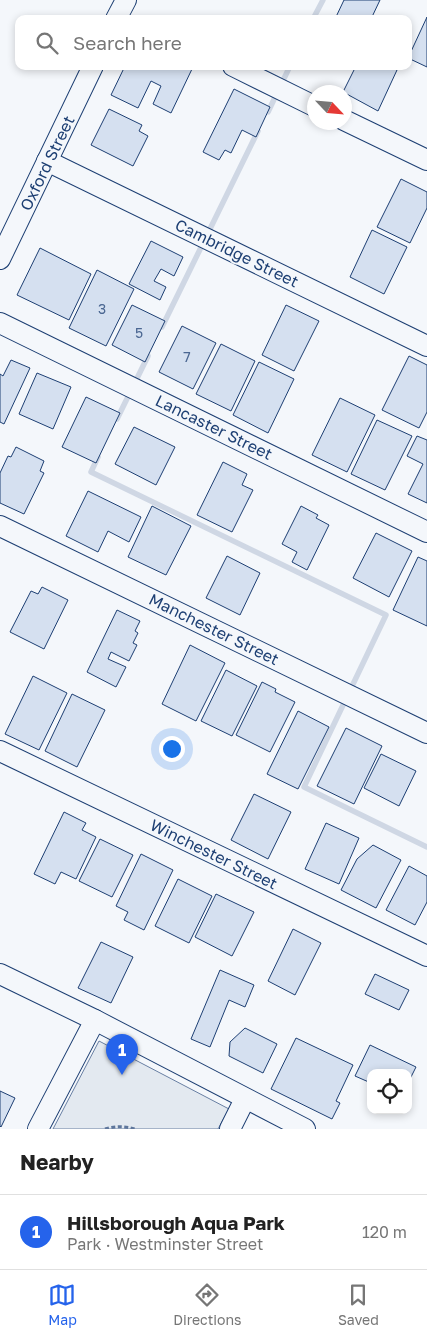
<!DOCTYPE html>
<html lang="en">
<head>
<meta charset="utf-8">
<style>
  body { margin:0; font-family:"Golos Text",sans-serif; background:#f2f2f2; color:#222 }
  .controls { position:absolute; right:15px; bottom:15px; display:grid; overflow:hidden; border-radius:10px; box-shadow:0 2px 8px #0003 }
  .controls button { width:45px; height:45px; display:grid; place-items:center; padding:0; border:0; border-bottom:1px solid #e0e0e0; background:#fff; color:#222; font:25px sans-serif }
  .compass { position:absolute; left:307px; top:85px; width:45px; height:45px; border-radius:50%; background:#fff; box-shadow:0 2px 8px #0003; rotate:116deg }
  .you { position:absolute; left:171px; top:748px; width:18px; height:18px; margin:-12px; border:4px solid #fff; border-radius:50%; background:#1a73e8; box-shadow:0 0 0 8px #1a73e833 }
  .badge { display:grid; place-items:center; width:32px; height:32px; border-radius:50%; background:#2563eb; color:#fff; font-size:16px; font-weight:700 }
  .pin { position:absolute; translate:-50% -41px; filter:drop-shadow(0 1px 2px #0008) }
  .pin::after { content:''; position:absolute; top:26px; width:18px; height:15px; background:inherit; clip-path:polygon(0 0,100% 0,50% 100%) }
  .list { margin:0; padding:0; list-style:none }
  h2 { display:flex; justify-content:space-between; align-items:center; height:65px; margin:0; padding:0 20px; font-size:21px }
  h2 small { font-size:16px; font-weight:400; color:#767676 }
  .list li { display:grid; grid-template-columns:32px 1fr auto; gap:15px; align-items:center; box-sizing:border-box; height:75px; padding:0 20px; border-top:1px solid #e0e0e0 }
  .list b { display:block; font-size:19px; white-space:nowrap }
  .list p { margin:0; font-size:16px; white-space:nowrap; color:#767676 }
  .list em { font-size:16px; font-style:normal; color:#767676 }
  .icon { flex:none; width:28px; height:28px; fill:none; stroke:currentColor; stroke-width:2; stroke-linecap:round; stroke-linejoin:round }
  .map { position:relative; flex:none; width:427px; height:1129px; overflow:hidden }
  .search { position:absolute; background:#fff; box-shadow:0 2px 8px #0003; left:15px; right:15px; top:15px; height:55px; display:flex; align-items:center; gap:12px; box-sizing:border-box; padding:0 18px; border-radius:10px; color:#767676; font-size:19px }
  .sheet { height:140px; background:#fff }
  nav { display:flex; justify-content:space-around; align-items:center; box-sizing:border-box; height:70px; border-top:1px solid #e0e0e0; background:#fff; font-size:14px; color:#767676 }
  nav a { display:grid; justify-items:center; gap:2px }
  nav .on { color:#2563eb }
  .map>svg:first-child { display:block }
  .green { fill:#e3e9f0; stroke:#687fa3 }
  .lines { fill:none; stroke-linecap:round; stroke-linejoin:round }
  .stream { stroke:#cfd7e4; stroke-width:5.5 }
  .building { fill:#d5e0f0; stroke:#1d3f73 }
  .minor-casing { stroke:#1d3f73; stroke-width:22 }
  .path { stroke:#5e769c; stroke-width:3; stroke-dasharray:4 2.5; stroke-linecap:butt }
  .minor { stroke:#f4f7fb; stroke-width:20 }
  .labels { text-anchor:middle; stroke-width:4; stroke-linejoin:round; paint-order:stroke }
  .number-label { font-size:14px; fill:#4b6792 }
  .street-label { font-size:16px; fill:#1d3f73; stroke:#f4f7fb }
</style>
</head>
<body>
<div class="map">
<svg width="427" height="1129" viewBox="0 0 427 1129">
  <rect width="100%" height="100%" fill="#f4f7fb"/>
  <!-- green -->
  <polygon class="green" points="99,1041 229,1109 218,1129 53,1129"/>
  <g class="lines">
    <!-- stream -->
    <g class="stream">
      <polyline points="313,19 323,0"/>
      <polyline points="268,112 290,66"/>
      <polyline points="162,327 258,131"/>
      <polyline points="117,419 148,356"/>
      <polyline points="98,457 91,472 386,615 304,787 427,847"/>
    </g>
  </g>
  <!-- building -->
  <g class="building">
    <polygon points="344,0 380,0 371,19 335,19"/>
    <polygon points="427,17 427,67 408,58"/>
    <polygon points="125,66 186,66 192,69 171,113 153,104 161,86 151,81 138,108 111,95"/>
    <polygon points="356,66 389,66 397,70 378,111 343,92"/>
    <polygon points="234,89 270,107 256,137 242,130 231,153 225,150 219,160 203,152"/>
    <polygon points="109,109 142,125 139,131 148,136 133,166 91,145"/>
    <polygon points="401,179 427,192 427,208 410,243 377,227"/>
    <polygon points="372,230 407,247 384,294 350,277"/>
    <polygon points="151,241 183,257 174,276 161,269 154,281 166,287 160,300 129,284"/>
    <polygon points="40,248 91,274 69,320 17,295"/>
    <polygon points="97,270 134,289 106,346 69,328"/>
    <polygon points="132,305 165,321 145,362 112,345"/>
    <polygon points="286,305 319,321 294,371 262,355"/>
    <polygon points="182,326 216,343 193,389 159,372"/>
    <polygon points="221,344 255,361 231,411 196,394"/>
    <polygon points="409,356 427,365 427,412 419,428 382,410"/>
    <polygon points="11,360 30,368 4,424 0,422 0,374 3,376"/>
    <polygon points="259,362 294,379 268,433 233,415"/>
    <polygon points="37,373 71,387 53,429 19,414"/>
    <polygon points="86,397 120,413 96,463 62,447"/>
    <polygon points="340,398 375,415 347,472 312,455"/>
    <polygon points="377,420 412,436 385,490 351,474"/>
    <polygon points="134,427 175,447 156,485 115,464"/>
    <polygon points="417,436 427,440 427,503 408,494 423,464 407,456"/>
    <polygon points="16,447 44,461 40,471 44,473 24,514 0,503 0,473 8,456 11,457"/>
    <polygon points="223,462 247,474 242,485 253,490 232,532 197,515"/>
    <polygon points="88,491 141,517 129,542 108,531 98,552 66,536"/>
    <polygon points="152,506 191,526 166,575 128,557"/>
    <polygon points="301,506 318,515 316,518 329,525 307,570 292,562 297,552 282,544"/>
    <polygon points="376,533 412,551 389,597 353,578"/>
    <polygon points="227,556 260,573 240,615 206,598"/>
    <polygon points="418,557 427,561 427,626 393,610"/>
    <polygon points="42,587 68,600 44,649 10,632 31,591 38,594"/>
    <polygon points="117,610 140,621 135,631 138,633 133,643 137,645 129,661 111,652 108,659 126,667 116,687 87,672"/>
    <polygon points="190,645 225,663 196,721 162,704"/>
    <polygon points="226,670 257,686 232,736 201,721"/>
    <polygon points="33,676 67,693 39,750 5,734"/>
    <polygon points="262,682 276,689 275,692 295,702 270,752 236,735"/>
    <polygon points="72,694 105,710 77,767 45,751"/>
    <polygon points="298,711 329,727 298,789 267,774"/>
    <polygon points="346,728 382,746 354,804 317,786"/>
    <polygon points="381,754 416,771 399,806 364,788"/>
    <polygon points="254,794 291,812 268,859 231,840"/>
    <polygon points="64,812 86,823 82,830 96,837 76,879 61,872 55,884 34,874"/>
    <polygon points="326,823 359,838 339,884 305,869"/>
    <polygon points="100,839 133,855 112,897 79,881"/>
    <polygon points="373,845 401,860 376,908 341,890 357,859"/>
    <polygon points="141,854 173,870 144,930 124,920 128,912 116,906"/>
    <polygon points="409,866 427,876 427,902 415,925 386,910"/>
    <polygon points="178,879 212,896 189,943 155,926"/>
    <polygon points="216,894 254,912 232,956 195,937"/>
    <polygon points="293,929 321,943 295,995 268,981"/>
    <polygon points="101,942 133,957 111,1003 78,988"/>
    <polygon points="220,970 254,985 245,1007 229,1000 210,1047 191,1039"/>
    <polygon points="375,974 409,990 399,1010 365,994"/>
    <polygon points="245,1028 277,1044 263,1073 229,1056 230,1042"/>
    <polygon points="296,1038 353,1065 336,1101 340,1103 332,1119 271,1089"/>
    <polygon points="370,1045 416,1067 408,1083 408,1073 371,1073 371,1083 355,1076"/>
    <polygon points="0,1091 15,1098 1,1127 0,1126"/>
  </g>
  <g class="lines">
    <!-- minor casing -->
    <g class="minor-casing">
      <g id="minor">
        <polyline points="116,19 126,0"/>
        <polyline points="233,66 314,106"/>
        <polyline points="344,120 427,160"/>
        <polyline points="47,161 427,346"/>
        <polyline points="0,259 93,66"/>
        <polyline points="0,323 427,532"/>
        <polyline points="0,526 427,733"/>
        <polyline points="0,751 427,956"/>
        <polyline points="0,974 95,1020 305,1129"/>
        <polyline points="38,1129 95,1020"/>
        <polyline points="230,1129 245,1099"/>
      </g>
    </g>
    <!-- path -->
    <path class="path" d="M105,1129C115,1126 124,1126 135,1129"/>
    <!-- minor -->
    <use href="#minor" class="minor"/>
  </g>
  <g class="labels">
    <!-- number labels -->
    <g class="number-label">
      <text x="102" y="314">3</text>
      <text x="139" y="338">5</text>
      <text x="187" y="362">7</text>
    </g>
    <!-- street labels -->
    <g class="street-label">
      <text transform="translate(47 163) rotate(-64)" y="6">Oxford Street</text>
      <text transform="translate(237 253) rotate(26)" y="6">Cambridge Street</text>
      <text transform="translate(214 427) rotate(26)" y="6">Lancaster Street</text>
      <text transform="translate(214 629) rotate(26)" y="6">Manchester Street</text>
      <text transform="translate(214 854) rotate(26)" y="6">Winchester Street</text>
    </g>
  </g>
</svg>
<div class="controls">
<button><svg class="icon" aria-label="locate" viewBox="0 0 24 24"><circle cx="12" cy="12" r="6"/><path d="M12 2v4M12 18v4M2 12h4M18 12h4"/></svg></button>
</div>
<svg class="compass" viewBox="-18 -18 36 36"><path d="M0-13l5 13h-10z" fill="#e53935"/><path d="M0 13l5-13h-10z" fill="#767676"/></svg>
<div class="you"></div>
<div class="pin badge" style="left:122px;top:1075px">1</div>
<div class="search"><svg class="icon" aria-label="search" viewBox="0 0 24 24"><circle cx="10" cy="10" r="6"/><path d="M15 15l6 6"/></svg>Search here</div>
</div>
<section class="sheet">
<h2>Nearby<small></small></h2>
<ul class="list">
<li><span class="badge">1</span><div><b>Hillsborough Aqua Park</b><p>Park · Westminster Street</p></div><em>120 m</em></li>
</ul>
</section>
<nav>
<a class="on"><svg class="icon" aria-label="map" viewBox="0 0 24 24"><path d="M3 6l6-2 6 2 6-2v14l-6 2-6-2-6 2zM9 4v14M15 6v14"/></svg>Map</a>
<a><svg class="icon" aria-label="directions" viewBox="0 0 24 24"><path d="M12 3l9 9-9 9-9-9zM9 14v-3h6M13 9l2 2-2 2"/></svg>Directions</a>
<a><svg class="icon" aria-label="saved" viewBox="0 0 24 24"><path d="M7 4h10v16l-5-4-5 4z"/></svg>Saved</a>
</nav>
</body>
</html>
